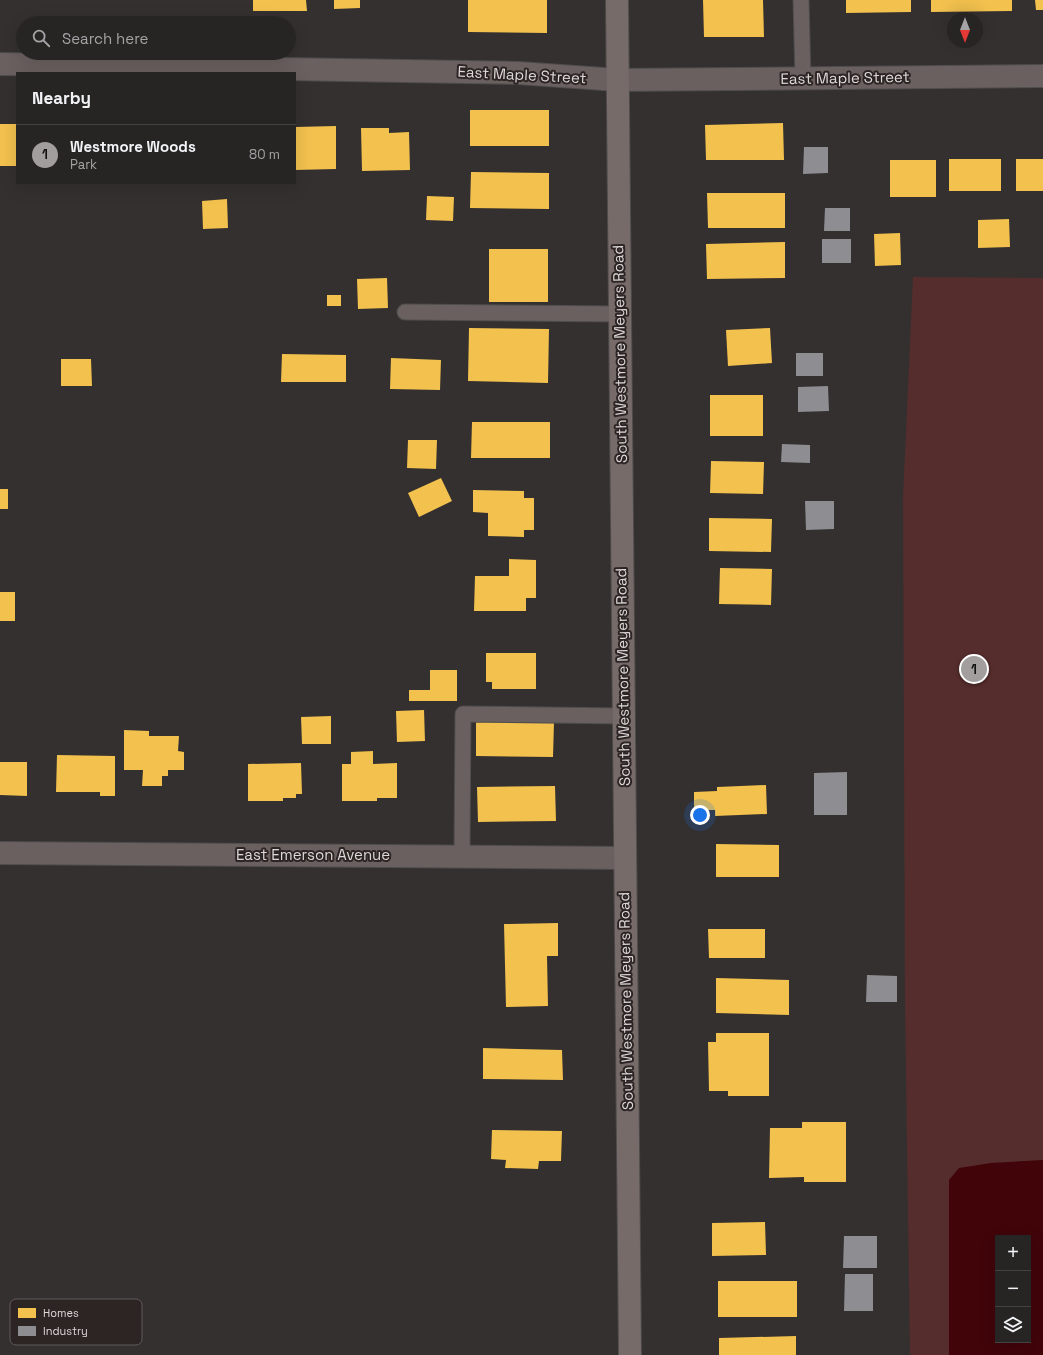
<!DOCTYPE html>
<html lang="en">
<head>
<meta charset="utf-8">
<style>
  body { margin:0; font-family:"Space Grotesk",sans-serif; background:#2f2c2c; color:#f1f3f6 }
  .controls { position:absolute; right:12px; bottom:12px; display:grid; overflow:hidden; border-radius:0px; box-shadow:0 4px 16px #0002 }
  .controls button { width:36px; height:36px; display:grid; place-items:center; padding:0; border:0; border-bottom:1px solid #434141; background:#272424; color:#f1f3f6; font:20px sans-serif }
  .compass { position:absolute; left:947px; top:12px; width:36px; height:36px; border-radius:50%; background:#272424; box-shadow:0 4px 16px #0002; rotate:180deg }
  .you { position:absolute; left:700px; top:815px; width:14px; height:14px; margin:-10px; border:3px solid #fff; border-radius:50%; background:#1a73e8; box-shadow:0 0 0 6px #1a73e833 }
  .badge { display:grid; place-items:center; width:26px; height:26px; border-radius:50%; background:#a29e9e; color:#111; font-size:13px; font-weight:700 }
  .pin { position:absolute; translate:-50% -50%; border:2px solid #fff; box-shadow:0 1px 4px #0006 }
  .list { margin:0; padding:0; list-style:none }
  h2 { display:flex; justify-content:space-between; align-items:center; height:52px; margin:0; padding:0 16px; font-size:17px }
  h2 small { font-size:13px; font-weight:400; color:#a4a4a6 }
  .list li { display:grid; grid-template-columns:26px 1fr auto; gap:12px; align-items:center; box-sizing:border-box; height:60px; padding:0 16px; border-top:1px solid #434141 }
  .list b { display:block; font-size:15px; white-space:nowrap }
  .list p { margin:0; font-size:13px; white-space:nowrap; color:#a4a4a6 }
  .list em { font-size:13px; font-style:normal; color:#a4a4a6 }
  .icon { flex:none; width:22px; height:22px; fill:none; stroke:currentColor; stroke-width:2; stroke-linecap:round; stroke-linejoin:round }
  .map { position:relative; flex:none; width:1043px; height:1355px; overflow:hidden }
  .search { position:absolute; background:#272424; box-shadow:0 4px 16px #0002; left:16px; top:16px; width:280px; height:44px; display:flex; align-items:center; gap:10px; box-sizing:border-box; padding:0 14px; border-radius:22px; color:#a4a4a6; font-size:15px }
  .panel { position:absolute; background:#272424; box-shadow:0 4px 16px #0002; left:16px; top:72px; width:280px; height:112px; border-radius:0px }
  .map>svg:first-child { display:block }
  .green { fill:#552d2c; fill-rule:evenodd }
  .water { fill:#400409; fill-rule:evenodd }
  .homes { fill:#f2c14e }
  .industry { fill:#8d8d92 }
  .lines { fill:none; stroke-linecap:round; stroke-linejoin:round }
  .lane-casing { stroke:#4e4c4c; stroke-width:17 }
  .street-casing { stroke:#4e4c4c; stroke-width:24 }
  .secondary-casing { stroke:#4e4c4c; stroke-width:24 }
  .lane { stroke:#6a605f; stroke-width:15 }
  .street { stroke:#6a605f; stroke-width:22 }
  .secondary { stroke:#776b6a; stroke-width:22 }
  .labels { text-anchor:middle; stroke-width:4; stroke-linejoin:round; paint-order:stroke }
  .street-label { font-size:15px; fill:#ded9d9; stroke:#2c2524 }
  .key { fill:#2c2524; stroke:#615b5a; stroke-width:1 }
  .key-label { font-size:11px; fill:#ded9d9 }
</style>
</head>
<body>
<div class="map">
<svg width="1043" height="1355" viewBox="0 0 1043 1355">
  <rect width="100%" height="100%" fill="#343030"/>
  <!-- green -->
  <path class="green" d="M913,277L1043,278V1355H910L905,1006L903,498ZM998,1238H1028V1340H998Z"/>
  <!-- water -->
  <path class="water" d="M1043,1160V1355H949V1180L959,1168L991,1163ZM998,1238H1028V1340H998Z"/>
  <!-- homes -->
  <g class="homes">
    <polygon points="253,0 306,0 307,11 253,11"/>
    <polygon points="334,0 360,0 360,8 334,9"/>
    <polygon points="468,0 547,0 547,33 468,32"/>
    <polygon points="703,0 763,0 764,37 704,37"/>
    <polygon points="846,0 911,0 911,12 846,13"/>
    <polygon points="931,0 1012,0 1012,11 931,12"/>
    <polygon points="1035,0 1043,0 1043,10 1036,10"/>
    <rect x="470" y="110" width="79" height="36"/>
    <polygon points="783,123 784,160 706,160 705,125"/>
    <rect x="0" y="124" width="17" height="42"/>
    <polygon points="336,126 336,169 295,170 295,127"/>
    <polygon points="361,128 389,128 389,133 409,132 410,170 362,171"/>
    <rect x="949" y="159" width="52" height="32"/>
    <rect x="1016" y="159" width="27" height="32"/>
    <rect x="890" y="160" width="46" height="37"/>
    <polygon points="471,172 549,173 549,209 470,208"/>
    <polygon points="707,193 785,193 785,228 708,228"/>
    <polygon points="427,196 454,197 453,221 426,220"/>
    <polygon points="227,199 228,228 203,229 202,201"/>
    <polygon points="1009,219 1010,247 978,248 978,220"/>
    <polygon points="900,233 901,265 875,266 874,234"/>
    <polygon points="785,242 785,278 707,279 706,244"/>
    <rect x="489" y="249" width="59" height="53"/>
    <polygon points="387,278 388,308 358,309 357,279"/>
    <rect x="327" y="295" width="14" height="11"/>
    <polygon points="469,328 549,329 548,383 468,381"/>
    <polygon points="770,328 772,363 728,366 726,330"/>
    <polygon points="282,354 346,355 346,382 281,382"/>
    <polygon points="391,358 441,360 440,390 390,389"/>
    <polygon points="61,359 91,359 92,386 61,386"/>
    <rect x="710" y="395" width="53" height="41"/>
    <polygon points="472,422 550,422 550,458 471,458"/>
    <polygon points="408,440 437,440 436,469 407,468"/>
    <polygon points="711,461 764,462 763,494 710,493"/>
    <polygon points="441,478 452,501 419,517 408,493"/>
    <rect x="0" y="489" width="8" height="20"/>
    <polygon points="473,490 524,491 524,498 534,498 534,530 524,530 524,537 488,536 488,513 473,512"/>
    <polygon points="709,518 772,519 771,552 709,551"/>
    <polygon points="509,559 536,560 536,598 526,598 526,611 474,611 475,576 509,576"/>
    <polygon points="720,568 772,569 771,605 719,604"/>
    <rect x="0" y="592" width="15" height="29"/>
    <polygon points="486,653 536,653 536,689 492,689 492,682 486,682"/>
    <polygon points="430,670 457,670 457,701 409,701 409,690 430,690"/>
    <polygon points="424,710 425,741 397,742 396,711"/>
    <polygon points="331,716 331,744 302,744 301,717"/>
    <polygon points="476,721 554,722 553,757 476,756"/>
    <polygon points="124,730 149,731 149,736 179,736 178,751 184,752 184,770 168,770 168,776 162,776 162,786 142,786 143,770 124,770"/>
    <polygon points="373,751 373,764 397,763 397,798 377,798 377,801 342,801 342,764 351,764 351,752"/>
    <polygon points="57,755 115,756 115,796 100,796 100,792 56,792"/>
    <polygon points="0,762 27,762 27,796 0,795"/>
    <polygon points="301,763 302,794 296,794 296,798 283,798 283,801 248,801 248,764"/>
    <polygon points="766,785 767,814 715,816 715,810 694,810 694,792 717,791 717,787"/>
    <polygon points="555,786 556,821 478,822 477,787"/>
    <polygon points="716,844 779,845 779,877 716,877"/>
    <polygon points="558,923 558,956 547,956 548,1006 506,1007 504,924"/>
    <polygon points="708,929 765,929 765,958 709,958"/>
    <polygon points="716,978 789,980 789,1015 716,1013"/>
    <polygon points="716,1033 769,1033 769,1096 728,1096 728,1091 709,1091 708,1042 716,1042"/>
    <polygon points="483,1048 562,1050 563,1080 483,1079"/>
    <polygon points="802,1122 846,1122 846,1182 804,1182 804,1177 769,1178 770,1128 802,1128"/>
    <polygon points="492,1130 562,1131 561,1161 539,1161 538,1169 505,1168 506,1160 491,1159"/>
    <polygon points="765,1222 766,1255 712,1256 712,1223"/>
    <rect x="718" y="1281" width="79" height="36"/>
    <polygon points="796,1336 796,1355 719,1355 719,1338"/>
  </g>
  <!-- industry -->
  <g class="industry">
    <polygon points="804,147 828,147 828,173 803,174"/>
    <polygon points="825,208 850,208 850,231 824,231"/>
    <rect x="822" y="239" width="29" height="24"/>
    <rect x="796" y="353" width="27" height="23"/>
    <polygon points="828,386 829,411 798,412 798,387"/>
    <polygon points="782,444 810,445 810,463 781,462"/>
    <polygon points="805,501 834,501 834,529 806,530"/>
    <polygon points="847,772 847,815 814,815 814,773"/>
    <polygon points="867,975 897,976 897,1002 866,1002"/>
    <polygon points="844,1236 877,1236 877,1268 843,1268"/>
    <polygon points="845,1274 873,1274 873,1311 844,1311"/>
  </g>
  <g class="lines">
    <!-- lane casing -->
    <g class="lane-casing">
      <g id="lane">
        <polyline points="801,0 803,79"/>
        <polyline points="405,312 620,314"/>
        <polyline points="462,856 463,714 624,716"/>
      </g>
    </g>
    <!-- street casing -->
    <g class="street-casing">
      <g id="street">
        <polyline points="0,64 518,73 618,80 1043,76"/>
        <polyline points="0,853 625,858"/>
      </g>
    </g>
    <!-- secondary casing -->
    <g class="secondary-casing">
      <polyline id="secondary" points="617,0 630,1355"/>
    </g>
    <!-- lane -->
    <use href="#lane" class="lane"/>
    <!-- street -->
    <use href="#street" class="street"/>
    <!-- secondary -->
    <use href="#secondary" class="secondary"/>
  </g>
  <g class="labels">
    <!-- street labels -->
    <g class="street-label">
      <text transform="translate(522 75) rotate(3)" y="5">East Maple Street</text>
      <text transform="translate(845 78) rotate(-1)" y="5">East Maple Street</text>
      <text transform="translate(620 354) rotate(-91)" y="5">South Westmore Meyers Road</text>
      <text transform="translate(623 677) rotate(-91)" y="5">South Westmore Meyers Road</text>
      <text x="313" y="860">East Emerson Avenue</text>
      <text transform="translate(626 1001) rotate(-91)" y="5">South Westmore Meyers Road</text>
    </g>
  </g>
  <!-- legend -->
  <rect x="10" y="1299" width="132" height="46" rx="6" class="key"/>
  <rect x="18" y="1308" width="18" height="10" fill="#f2c14e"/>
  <rect x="18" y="1326" width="18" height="10" fill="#8d8d92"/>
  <g class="key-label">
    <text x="43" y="1317">Homes</text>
    <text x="43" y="1335">Industry</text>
  </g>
</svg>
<div class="controls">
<button>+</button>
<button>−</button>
<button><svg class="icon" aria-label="layers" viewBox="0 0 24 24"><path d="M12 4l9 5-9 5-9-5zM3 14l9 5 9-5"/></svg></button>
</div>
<svg class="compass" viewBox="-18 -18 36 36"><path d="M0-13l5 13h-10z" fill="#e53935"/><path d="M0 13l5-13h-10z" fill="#a4a4a6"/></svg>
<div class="you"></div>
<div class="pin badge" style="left:974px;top:669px">1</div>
<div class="search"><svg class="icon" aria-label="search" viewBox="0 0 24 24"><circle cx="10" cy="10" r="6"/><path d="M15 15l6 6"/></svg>Search here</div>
<section class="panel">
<h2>Nearby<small></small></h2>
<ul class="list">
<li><span class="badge">1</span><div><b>Westmore Woods</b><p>Park</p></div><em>80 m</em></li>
</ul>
</section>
</div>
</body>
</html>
